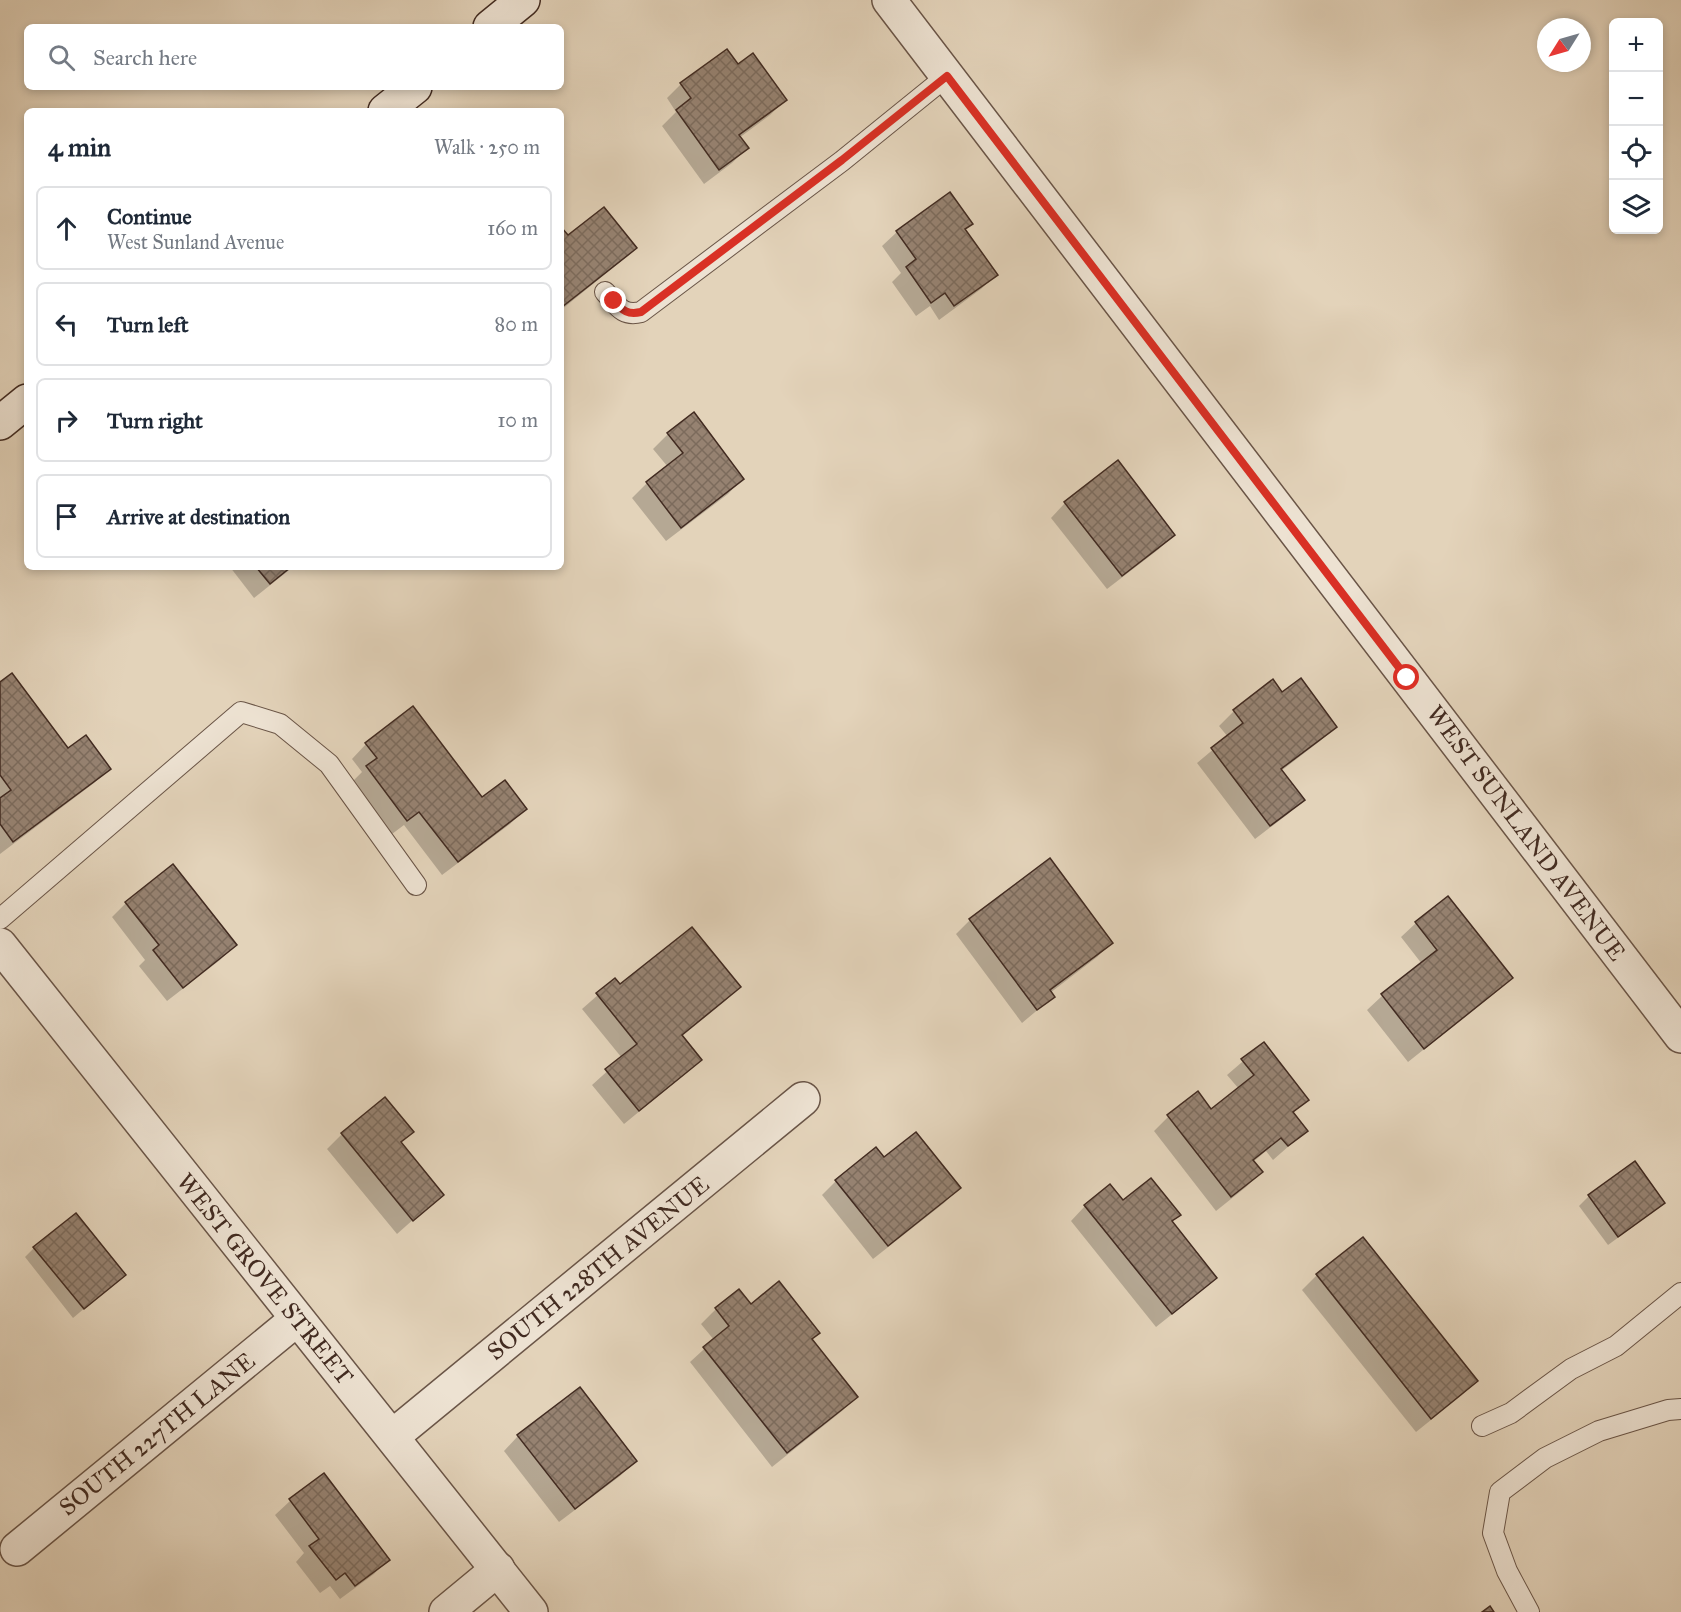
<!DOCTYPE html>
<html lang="en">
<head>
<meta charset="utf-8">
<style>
  body { margin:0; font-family:"IM FELL Great Primer",serif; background:#f6f6f7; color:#1f2937 }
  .controls { position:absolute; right:18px; top:18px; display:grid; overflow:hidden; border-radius:9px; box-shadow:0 3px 9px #0003 }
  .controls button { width:54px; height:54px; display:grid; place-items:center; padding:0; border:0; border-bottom:2px solid #e0e1e3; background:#fff; color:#1f2937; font:30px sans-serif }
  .compass { position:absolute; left:1537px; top:18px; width:54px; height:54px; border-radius:50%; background:#fff; box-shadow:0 3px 9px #0003; rotate:233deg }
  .stop { position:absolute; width:18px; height:18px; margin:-14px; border:4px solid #d93025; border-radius:50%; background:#fff }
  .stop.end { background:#d93025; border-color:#fff; box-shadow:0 2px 6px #0008 }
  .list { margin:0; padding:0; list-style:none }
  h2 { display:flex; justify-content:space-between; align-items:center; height:78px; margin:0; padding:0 24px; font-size:26px }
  h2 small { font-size:20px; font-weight:400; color:#747a83 }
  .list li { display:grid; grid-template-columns:39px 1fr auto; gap:18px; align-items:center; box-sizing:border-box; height:84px; margin:0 12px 12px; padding:0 12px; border:2px solid #e0e1e3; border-radius:9px }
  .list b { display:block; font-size:22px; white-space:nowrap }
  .list p { margin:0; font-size:20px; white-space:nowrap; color:#747a83 }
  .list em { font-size:20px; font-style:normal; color:#747a83 }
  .icon { flex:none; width:33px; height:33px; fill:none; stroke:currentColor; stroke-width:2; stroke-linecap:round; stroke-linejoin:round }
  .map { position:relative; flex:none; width:1681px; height:1612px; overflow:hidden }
  .search { position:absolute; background:#fff; box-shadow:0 3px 9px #0003; left:24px; top:24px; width:540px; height:66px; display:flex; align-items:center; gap:15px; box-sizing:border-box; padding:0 21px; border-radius:9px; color:#747a83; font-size:22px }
  .panel { position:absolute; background:#fff; box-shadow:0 3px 9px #0003; left:24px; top:108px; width:540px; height:462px; border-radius:9px }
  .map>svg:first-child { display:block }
  .shadow { fill:#0003 }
  .building { fill:url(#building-cross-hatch); stroke:#422b21; stroke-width:1.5 }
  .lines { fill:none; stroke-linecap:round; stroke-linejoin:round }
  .service-casing { stroke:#6a5547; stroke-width:22 }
  .minor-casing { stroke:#6a5547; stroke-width:36 }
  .secondary-casing { stroke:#422b21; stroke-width:36 }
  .service { stroke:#ede2d2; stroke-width:20 }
  .minor { stroke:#ede2d2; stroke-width:33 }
  .secondary { stroke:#ede2d2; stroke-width:33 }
  .route { stroke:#d93025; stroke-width:8 }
  .labels { text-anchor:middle; stroke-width:4.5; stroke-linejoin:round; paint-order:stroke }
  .street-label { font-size:24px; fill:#422b21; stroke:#ede2d2 }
</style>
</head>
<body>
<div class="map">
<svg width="1681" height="1612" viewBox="0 0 1681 1612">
  <defs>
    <pattern id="building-cross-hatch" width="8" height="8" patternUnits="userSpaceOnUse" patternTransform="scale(1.5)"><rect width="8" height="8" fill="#968271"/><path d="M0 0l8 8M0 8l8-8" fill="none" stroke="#7c6b5c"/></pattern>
  </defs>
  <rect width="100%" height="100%" fill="#e3d3ba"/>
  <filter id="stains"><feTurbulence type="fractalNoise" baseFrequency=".00333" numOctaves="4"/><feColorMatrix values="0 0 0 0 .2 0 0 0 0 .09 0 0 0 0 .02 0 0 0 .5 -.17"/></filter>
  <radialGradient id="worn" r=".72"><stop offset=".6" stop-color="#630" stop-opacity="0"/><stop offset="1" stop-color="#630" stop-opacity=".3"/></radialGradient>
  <!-- shadow -->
  <g class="shadow">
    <polygon points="681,84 785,100 770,115 739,138 747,148 732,163 704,184 662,126 676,112 667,98"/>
    <polygon points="971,224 964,230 996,275 981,289 939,320 930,306 916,316 892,282 901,273 882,246 897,232"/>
    <polygon points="561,229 568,237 635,248 620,262 561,310"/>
    <polygon points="668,434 742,479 728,494 666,541 632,498 647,483 668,467 653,449"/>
    <polygon points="1065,503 1173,534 1159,549 1107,589 1051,518"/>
    <polygon points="230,567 293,567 254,598"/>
    <polygon points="0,684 68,750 109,769 94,783 0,854"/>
    <polygon points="1234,711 1335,726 1320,741 1281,771 1303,799 1288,814 1255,839 1197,763 1228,737 1219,726"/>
    <polygon points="366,744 482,799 525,809 510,824 442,875 404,825 392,834 352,782 362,772 352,759"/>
    <polygon points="1447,898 1511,978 1496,992 1408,1062 1367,1010 1382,996 1422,964 1401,937 1416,923"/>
    <polygon points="126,903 235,945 220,960 167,1001 139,966 145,960 112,917"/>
    <polygon points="970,920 1111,943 1097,957 1050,993 1053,997 1022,1023 956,934"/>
    <polygon points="615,980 620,987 739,987 725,1001 681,1037 700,1060 685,1074 624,1124 592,1085 622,1058 582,1009"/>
    <polygon points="1263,1044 1307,1100 1292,1114 1306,1131 1273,1160 1266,1151 1253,1162 1261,1172 1246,1187 1216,1211 1154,1131 1168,1117 1211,1111 1239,1089 1227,1075"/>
    <polygon points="385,1099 412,1131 400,1143 442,1194 397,1234 327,1149 342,1134"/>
    <polygon points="884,1159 959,1188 944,1203 873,1259 822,1195 836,1181"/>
    <polygon points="1635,1163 1663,1203 1653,1212 1608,1245 1579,1206 1589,1196"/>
    <polygon points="1123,1202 1179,1215 1171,1222 1215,1278 1200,1292 1156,1327 1071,1221 1085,1206"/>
    <polygon points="1363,1239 1476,1381 1462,1395 1416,1432 1302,1290 1317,1275"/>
    <polygon points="34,1248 124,1275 73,1318 25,1257"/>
    <polygon points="739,1291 750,1306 811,1339 856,1397 842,1411 772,1467 690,1362 714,1340 701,1324 716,1309"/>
    <polygon points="518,1436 635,1461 620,1476 559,1522 504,1451"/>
    <polygon points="324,1475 388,1559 374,1574 340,1599 330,1586 320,1593 296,1562 304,1553 275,1515 290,1501"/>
  </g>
  <!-- building -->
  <g class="building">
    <polygon points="727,49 738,64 753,53 787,100 739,135 749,148 719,170 676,110 691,98 680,83"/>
    <polygon points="950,192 973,224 965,229 998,275 954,306 945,293 931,303 906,267 916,259 896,231"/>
    <polygon points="604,207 637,248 562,307 561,227 568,235"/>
    <polygon points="694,412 744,479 681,528 646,482 683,453 667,433"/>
    <polygon points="1118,460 1175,535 1122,576 1064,502"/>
    <polygon points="256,567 291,567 270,584"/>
    <polygon points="12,673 68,748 86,735 111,769 13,842 0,824 0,798 11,790 0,775 0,682"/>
    <polygon points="1301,678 1337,727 1281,769 1305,800 1270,826 1211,748 1243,723 1233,710 1273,679 1282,692"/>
    <polygon points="413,706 482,797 505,780 527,809 458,862 419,812 407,821 366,766 377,758 365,743"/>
    <polygon points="1050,858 1113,943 1050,990 1055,997 1037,1010 969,919"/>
    <polygon points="173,864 237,945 183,988 153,950 159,945 125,902"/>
    <polygon points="1448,896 1513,978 1424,1049 1381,994 1437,950 1415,922"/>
    <polygon points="692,927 741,987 682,1035 702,1060 639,1111 605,1069 637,1044 596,993 615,978 620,984"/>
    <polygon points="1264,1042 1309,1100 1293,1112 1308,1131 1288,1146 1281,1138 1253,1160 1263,1172 1231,1197 1167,1115 1198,1091 1211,1109 1254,1075 1241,1059"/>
    <polygon points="385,1097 414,1132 401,1142 444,1195 413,1221 341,1133"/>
    <polygon points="916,1132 961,1188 888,1246 835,1180 876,1147 884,1157"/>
    <polygon points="1635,1161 1665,1203 1618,1237 1588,1195"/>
    <polygon points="1151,1178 1181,1215 1172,1221 1217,1278 1172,1314 1084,1205 1110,1184 1123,1200"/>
    <polygon points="76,1213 126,1275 84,1309 33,1247"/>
    <polygon points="1363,1237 1478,1381 1431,1419 1316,1274"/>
    <polygon points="779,1281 820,1333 812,1339 858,1397 787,1453 703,1347 729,1326 715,1308 739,1289 751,1304"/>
    <polygon points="580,1387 637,1461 575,1509 517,1435"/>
    <polygon points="324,1473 390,1560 355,1586 345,1573 336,1580 309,1546 319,1539 289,1499"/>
    <polygon points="1490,1606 1494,1612 1482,1612"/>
  </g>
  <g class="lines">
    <!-- service casing -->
    <g class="service-casing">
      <g id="service">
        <path d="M605,292C617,305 622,317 641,312L842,161L947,76"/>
        <polyline points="0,919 241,712 280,724 329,764 416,885"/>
        <polyline points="1482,1426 1511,1413 1571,1369 1616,1346 1681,1293"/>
        <polyline points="1529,1612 1507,1571 1493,1533 1500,1492 1545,1458 1599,1431 1668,1410 1681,1409"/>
      </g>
    </g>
    <!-- minor casing -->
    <g class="minor-casing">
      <g id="minor">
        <polyline points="889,0 1681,1036"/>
        <polyline points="0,945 531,1612"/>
        <polyline points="393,1436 803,1099"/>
        <polyline points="17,1549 297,1319"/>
        <polyline points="446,1612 498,1569"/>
      </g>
    </g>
    <!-- secondary casing -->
    <g class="secondary-casing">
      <g id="secondary">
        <polyline points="490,27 523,0"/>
        <polyline points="385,111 415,87"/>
        <polyline points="0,423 27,401"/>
      </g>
    </g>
    <!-- service -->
    <use href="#service" class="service"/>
    <!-- minor -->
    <use href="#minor" class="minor"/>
    <!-- secondary -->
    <use href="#secondary" class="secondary"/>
  </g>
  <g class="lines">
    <!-- route -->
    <path class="route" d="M614,301C623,311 628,315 641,312L842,160L947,76L1407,678"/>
  </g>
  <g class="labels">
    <!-- street labels -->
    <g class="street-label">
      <text transform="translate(1526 833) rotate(53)" y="8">WEST SUNLAND AVENUE</text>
      <text transform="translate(598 1268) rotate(-39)" y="8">SOUTH 228TH AVENUE</text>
      <text transform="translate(265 1279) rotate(51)" y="8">WEST GROVE STREET</text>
      <text transform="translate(157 1434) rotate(-39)" y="8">SOUTH 227TH LANE</text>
    </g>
  </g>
  <rect width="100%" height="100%" filter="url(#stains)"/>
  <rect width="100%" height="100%" fill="url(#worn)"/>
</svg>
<div class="controls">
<button>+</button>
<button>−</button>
<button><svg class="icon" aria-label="locate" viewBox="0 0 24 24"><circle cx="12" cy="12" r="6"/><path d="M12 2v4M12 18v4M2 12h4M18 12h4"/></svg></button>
<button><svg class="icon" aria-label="layers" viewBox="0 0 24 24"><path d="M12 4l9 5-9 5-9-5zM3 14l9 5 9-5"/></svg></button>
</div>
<svg class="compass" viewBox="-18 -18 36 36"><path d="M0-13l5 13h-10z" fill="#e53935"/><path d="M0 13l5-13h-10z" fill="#747a83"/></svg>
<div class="stop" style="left:1407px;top:678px"></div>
<div class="stop end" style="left:614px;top:301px"></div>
<div class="search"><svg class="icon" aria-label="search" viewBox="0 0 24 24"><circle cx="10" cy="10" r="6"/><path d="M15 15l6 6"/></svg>Search here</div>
<section class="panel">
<h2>4 min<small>Walk · 250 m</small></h2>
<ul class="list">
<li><svg class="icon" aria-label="ahead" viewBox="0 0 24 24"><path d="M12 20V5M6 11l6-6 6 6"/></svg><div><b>Continue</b><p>West Sunland Avenue</p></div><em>160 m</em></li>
<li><svg class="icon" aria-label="left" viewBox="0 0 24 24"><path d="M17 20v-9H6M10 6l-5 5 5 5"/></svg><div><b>Turn left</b></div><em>80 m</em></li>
<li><svg class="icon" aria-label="right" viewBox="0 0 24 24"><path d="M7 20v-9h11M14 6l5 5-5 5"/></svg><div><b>Turn right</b></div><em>10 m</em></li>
<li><svg class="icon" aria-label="arrive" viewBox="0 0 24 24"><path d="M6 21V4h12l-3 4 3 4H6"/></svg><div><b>Arrive at destination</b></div></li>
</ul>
</section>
</div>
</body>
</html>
